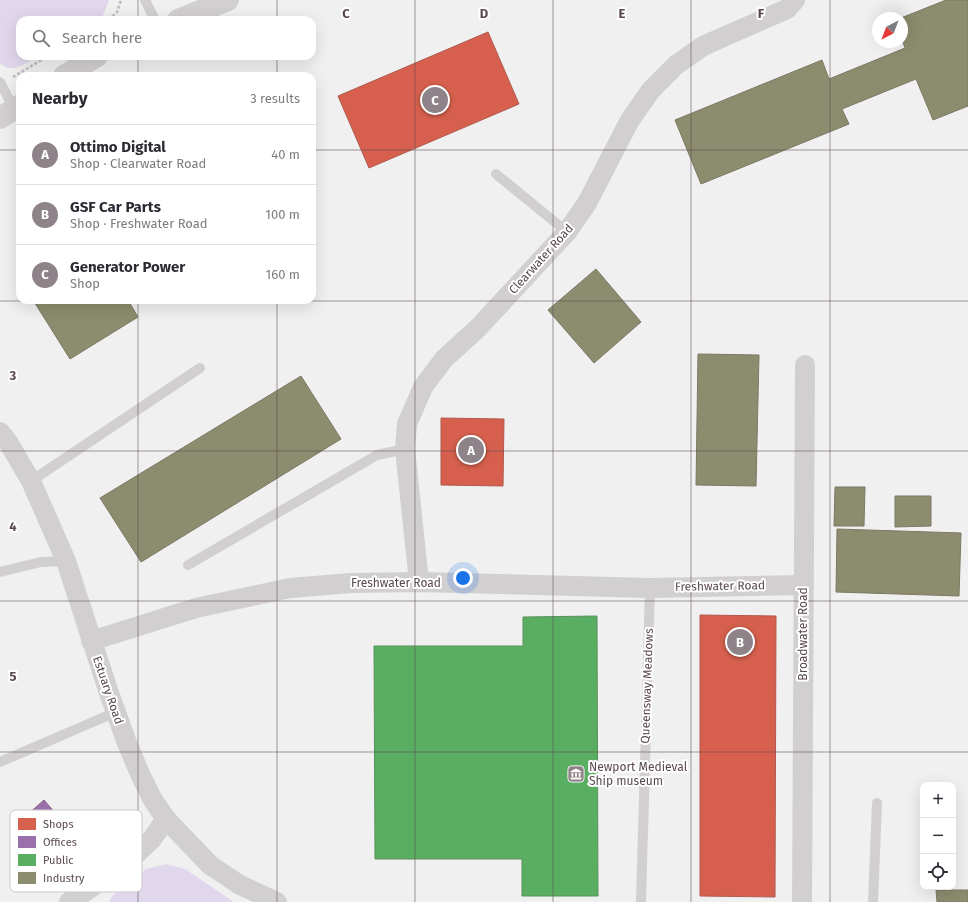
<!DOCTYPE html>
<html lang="en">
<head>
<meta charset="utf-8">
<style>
  body { margin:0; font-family:"Fira Sans",sans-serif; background:#f7f7f7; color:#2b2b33 }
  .controls { position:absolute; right:12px; bottom:12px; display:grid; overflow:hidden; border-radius:8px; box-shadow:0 4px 16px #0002 }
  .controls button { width:36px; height:36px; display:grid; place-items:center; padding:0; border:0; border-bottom:1px solid #e1e1e2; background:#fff; color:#2b2b33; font:20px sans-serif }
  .compass { position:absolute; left:872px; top:12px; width:36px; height:36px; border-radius:50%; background:#fff; box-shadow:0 4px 16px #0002; rotate:222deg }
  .you { position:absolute; left:463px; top:578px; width:14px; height:14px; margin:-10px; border:3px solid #fff; border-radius:50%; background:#1a73e8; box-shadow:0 0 0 6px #1a73e833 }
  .badge { display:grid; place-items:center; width:26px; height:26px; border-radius:50%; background:#8e8388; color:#fff; font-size:13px; font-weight:700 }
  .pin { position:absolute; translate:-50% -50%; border:2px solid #fff; box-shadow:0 1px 4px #0006 }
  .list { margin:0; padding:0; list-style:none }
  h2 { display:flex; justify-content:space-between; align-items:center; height:52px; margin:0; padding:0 16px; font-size:17px }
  h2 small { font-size:13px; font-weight:400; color:#7c7c81 }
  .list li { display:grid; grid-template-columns:26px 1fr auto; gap:12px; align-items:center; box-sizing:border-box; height:60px; padding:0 16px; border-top:1px solid #e1e1e2 }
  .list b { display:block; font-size:15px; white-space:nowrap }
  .list p { margin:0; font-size:13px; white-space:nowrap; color:#7c7c81 }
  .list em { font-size:13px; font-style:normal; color:#7c7c81 }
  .icon { flex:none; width:22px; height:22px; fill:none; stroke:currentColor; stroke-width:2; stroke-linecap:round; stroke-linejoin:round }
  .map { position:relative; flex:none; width:968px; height:902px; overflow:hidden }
  .search { position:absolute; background:#fff; box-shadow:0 4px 16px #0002; left:16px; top:16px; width:300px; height:44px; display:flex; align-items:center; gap:10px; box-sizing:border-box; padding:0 14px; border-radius:12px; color:#7c7c81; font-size:15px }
  .panel { position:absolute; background:#fff; box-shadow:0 4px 16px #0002; left:16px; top:72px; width:300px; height:232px; border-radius:12px }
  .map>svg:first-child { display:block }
  .green { fill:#e1d7ec }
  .shops { fill:#d6604d; stroke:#b1594e }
  .offices { fill:#9970ab; stroke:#866490 }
  .public { fill:#5aae61; stroke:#5a905c }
  .industry { fill:#8c8c6e; stroke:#7d7865 }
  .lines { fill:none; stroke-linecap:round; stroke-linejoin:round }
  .path { stroke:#c3bbc5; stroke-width:2.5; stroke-dasharray:3 2; stroke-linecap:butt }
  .service { stroke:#d2cfd0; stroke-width:10 }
  .minor { stroke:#d2cfd0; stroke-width:20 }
  .tertiary { stroke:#d2cfd0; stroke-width:22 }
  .grid { fill:none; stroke:#5a4950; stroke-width:1; stroke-opacity:0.55 }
  .labels { text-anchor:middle; stroke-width:4; stroke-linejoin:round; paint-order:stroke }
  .street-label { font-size:12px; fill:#5a4950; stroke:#fff }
  .poi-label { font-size:12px; fill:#5a4950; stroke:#fff; text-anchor:start }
  .key { fill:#fff; stroke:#cec8ca; stroke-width:1 }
  .key-label { font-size:11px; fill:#5a4950 }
  .grid-label { font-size:13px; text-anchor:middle; font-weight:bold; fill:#5a4950; stroke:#fff; stroke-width:4; stroke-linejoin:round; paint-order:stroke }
</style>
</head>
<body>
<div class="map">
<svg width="968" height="902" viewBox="0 0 968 902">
  <rect width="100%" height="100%" fill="#f0f0f0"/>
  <!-- green -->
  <g class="green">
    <path d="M0,0H109L102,18L99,20H20V56H38C26,63 12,75 0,63Z"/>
    <polygon points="166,864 185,869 234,902 109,902 112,896 146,869"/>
  </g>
  <!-- shops -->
  <g class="shops">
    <polygon points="488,32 519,104 369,168 338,96"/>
    <polygon points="441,418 504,419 503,486 441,485"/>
    <polygon points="700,615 776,616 775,897 700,896"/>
  </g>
  <!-- offices -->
  <polygon class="offices" points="44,800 64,823 37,846 18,823"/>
  <!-- public -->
  <polygon class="public" points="597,616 598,896 522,896 522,859 375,859 374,646 523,646 523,617"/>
  <!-- industry -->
  <g class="industry">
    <polygon points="946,0 968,0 968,106 933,120 916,79 842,109 849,124 701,184 675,120 822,60 829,79 905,48 902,40 901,18"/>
    <polygon points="596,269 641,322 594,363 548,310"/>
    <polygon points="33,300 128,300 138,317 70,359"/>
    <polygon points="698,354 759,355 756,486 696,485"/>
    <polygon points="301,376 341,439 141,562 100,498"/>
    <polygon points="835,487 865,487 864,526 834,526"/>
    <polygon points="895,496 931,496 931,526 895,527"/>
    <polygon points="837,529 961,533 959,596 836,592"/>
    <polygon points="936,890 968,890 968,902 937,902"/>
  </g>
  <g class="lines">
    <!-- path -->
    <g class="path">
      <polyline points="109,20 117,12 121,0"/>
      <polyline points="13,77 48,56"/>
    </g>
    <!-- service -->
    <g class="service">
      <polyline points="145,0 155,20"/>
      <polyline points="0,82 14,109"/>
      <polyline points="496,174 567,232"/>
      <polyline points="31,481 200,368"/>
      <polyline points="188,565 377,455 405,449"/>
      <polyline points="0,572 41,562 66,561"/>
      <polyline points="0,762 116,712"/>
      <polyline points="641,902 650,588"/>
      <polyline points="873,902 877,803"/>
    </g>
    <!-- minor -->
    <g class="minor">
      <polyline points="0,432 8,442 31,481 66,561 109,693 127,743 140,774 153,800 166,819 210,865 240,885 277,902"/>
      <polyline points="419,582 405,449 407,424 423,387 444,359 478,328 567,232 587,203 630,120 651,90 676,65 703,46 787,9 795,0"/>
      <polyline points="91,641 196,608 238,599 290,588 351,583 419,582 650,588 804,585"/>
      <polyline points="69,902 78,897 134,856 152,839 166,819"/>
      <polyline points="802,902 805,365"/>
    </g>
    <!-- tertiary -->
    <g class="tertiary">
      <polyline points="178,20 228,0"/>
      <polyline points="64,76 97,56"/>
      <polyline points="0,118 20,105"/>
    </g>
  </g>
  <!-- grid -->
  <path class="grid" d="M138,0V20M277,0V20M415,0V902M553,0V902M691,0V902M830,0V902M138,56V76M277,56V76M0,150H20M312,150H968M138,300V902M277,300V902M0,301H968M0,451H968M0,601H968M0,752H968"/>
  <!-- icons -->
  <defs>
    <g id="museum-square" transform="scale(0.9)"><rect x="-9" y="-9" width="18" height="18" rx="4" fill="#8e8388" stroke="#fff"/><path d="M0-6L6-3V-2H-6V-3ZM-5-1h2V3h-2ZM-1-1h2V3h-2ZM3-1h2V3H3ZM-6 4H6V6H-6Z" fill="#fff"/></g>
  </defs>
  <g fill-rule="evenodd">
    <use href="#museum-square" x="576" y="774"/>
  </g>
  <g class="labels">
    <!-- street labels -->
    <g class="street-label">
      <text transform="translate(541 259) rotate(-48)" y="4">Clearwater Road</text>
      <text x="396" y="587">Freshwater Road</text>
      <text transform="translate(720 586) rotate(-1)" y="4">Freshwater Road</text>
      <text transform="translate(803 634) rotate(-90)" y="4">Broadwater Road</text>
      <text transform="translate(647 686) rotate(-88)" y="4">Queensway Meadows</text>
      <text transform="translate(108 690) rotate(71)" y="4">Estuary Road</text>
    </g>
    <!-- poi labels -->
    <g class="poi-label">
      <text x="589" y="771">Newport Medieval<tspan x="589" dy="14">Ship museum</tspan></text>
    </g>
  </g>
  <!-- legend -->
  <rect x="10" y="810" width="132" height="82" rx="6" class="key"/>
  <rect x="18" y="818" width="18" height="12" fill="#d6604d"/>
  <rect x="18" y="836" width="18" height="12" fill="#9970ab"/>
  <rect x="18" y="854" width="18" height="12" fill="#5aae61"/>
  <rect x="18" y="872" width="18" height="12" fill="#8c8c6e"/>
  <g class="key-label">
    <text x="43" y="828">Shops</text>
    <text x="43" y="846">Offices</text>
    <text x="43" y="864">Public</text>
    <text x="43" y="882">Industry</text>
  </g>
  <g class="grid-label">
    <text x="346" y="18">C</text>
    <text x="484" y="18">D</text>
    <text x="622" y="18">E</text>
    <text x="761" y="18">F</text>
    <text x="13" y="380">3</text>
    <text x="13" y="531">4</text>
    <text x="13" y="681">5</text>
  </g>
</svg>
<div class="controls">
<button>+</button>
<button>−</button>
<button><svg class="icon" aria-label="locate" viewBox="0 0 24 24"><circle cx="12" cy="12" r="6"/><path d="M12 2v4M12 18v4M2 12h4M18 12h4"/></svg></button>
</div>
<svg class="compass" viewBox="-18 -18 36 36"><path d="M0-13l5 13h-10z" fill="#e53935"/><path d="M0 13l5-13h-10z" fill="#7c7c81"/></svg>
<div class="you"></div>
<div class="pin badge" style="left:471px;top:450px">A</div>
<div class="pin badge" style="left:740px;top:642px">B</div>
<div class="pin badge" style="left:435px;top:100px">C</div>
<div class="search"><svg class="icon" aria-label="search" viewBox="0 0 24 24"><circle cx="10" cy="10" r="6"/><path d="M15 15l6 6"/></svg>Search here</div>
<section class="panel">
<h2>Nearby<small>3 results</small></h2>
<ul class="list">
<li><span class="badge">A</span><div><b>Ottimo Digital</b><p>Shop · Clearwater Road</p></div><em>40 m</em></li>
<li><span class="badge">B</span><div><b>GSF Car Parts</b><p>Shop · Freshwater Road</p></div><em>100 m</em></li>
<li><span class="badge">C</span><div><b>Generator Power</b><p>Shop</p></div><em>160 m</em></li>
</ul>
</section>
</div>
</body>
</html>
